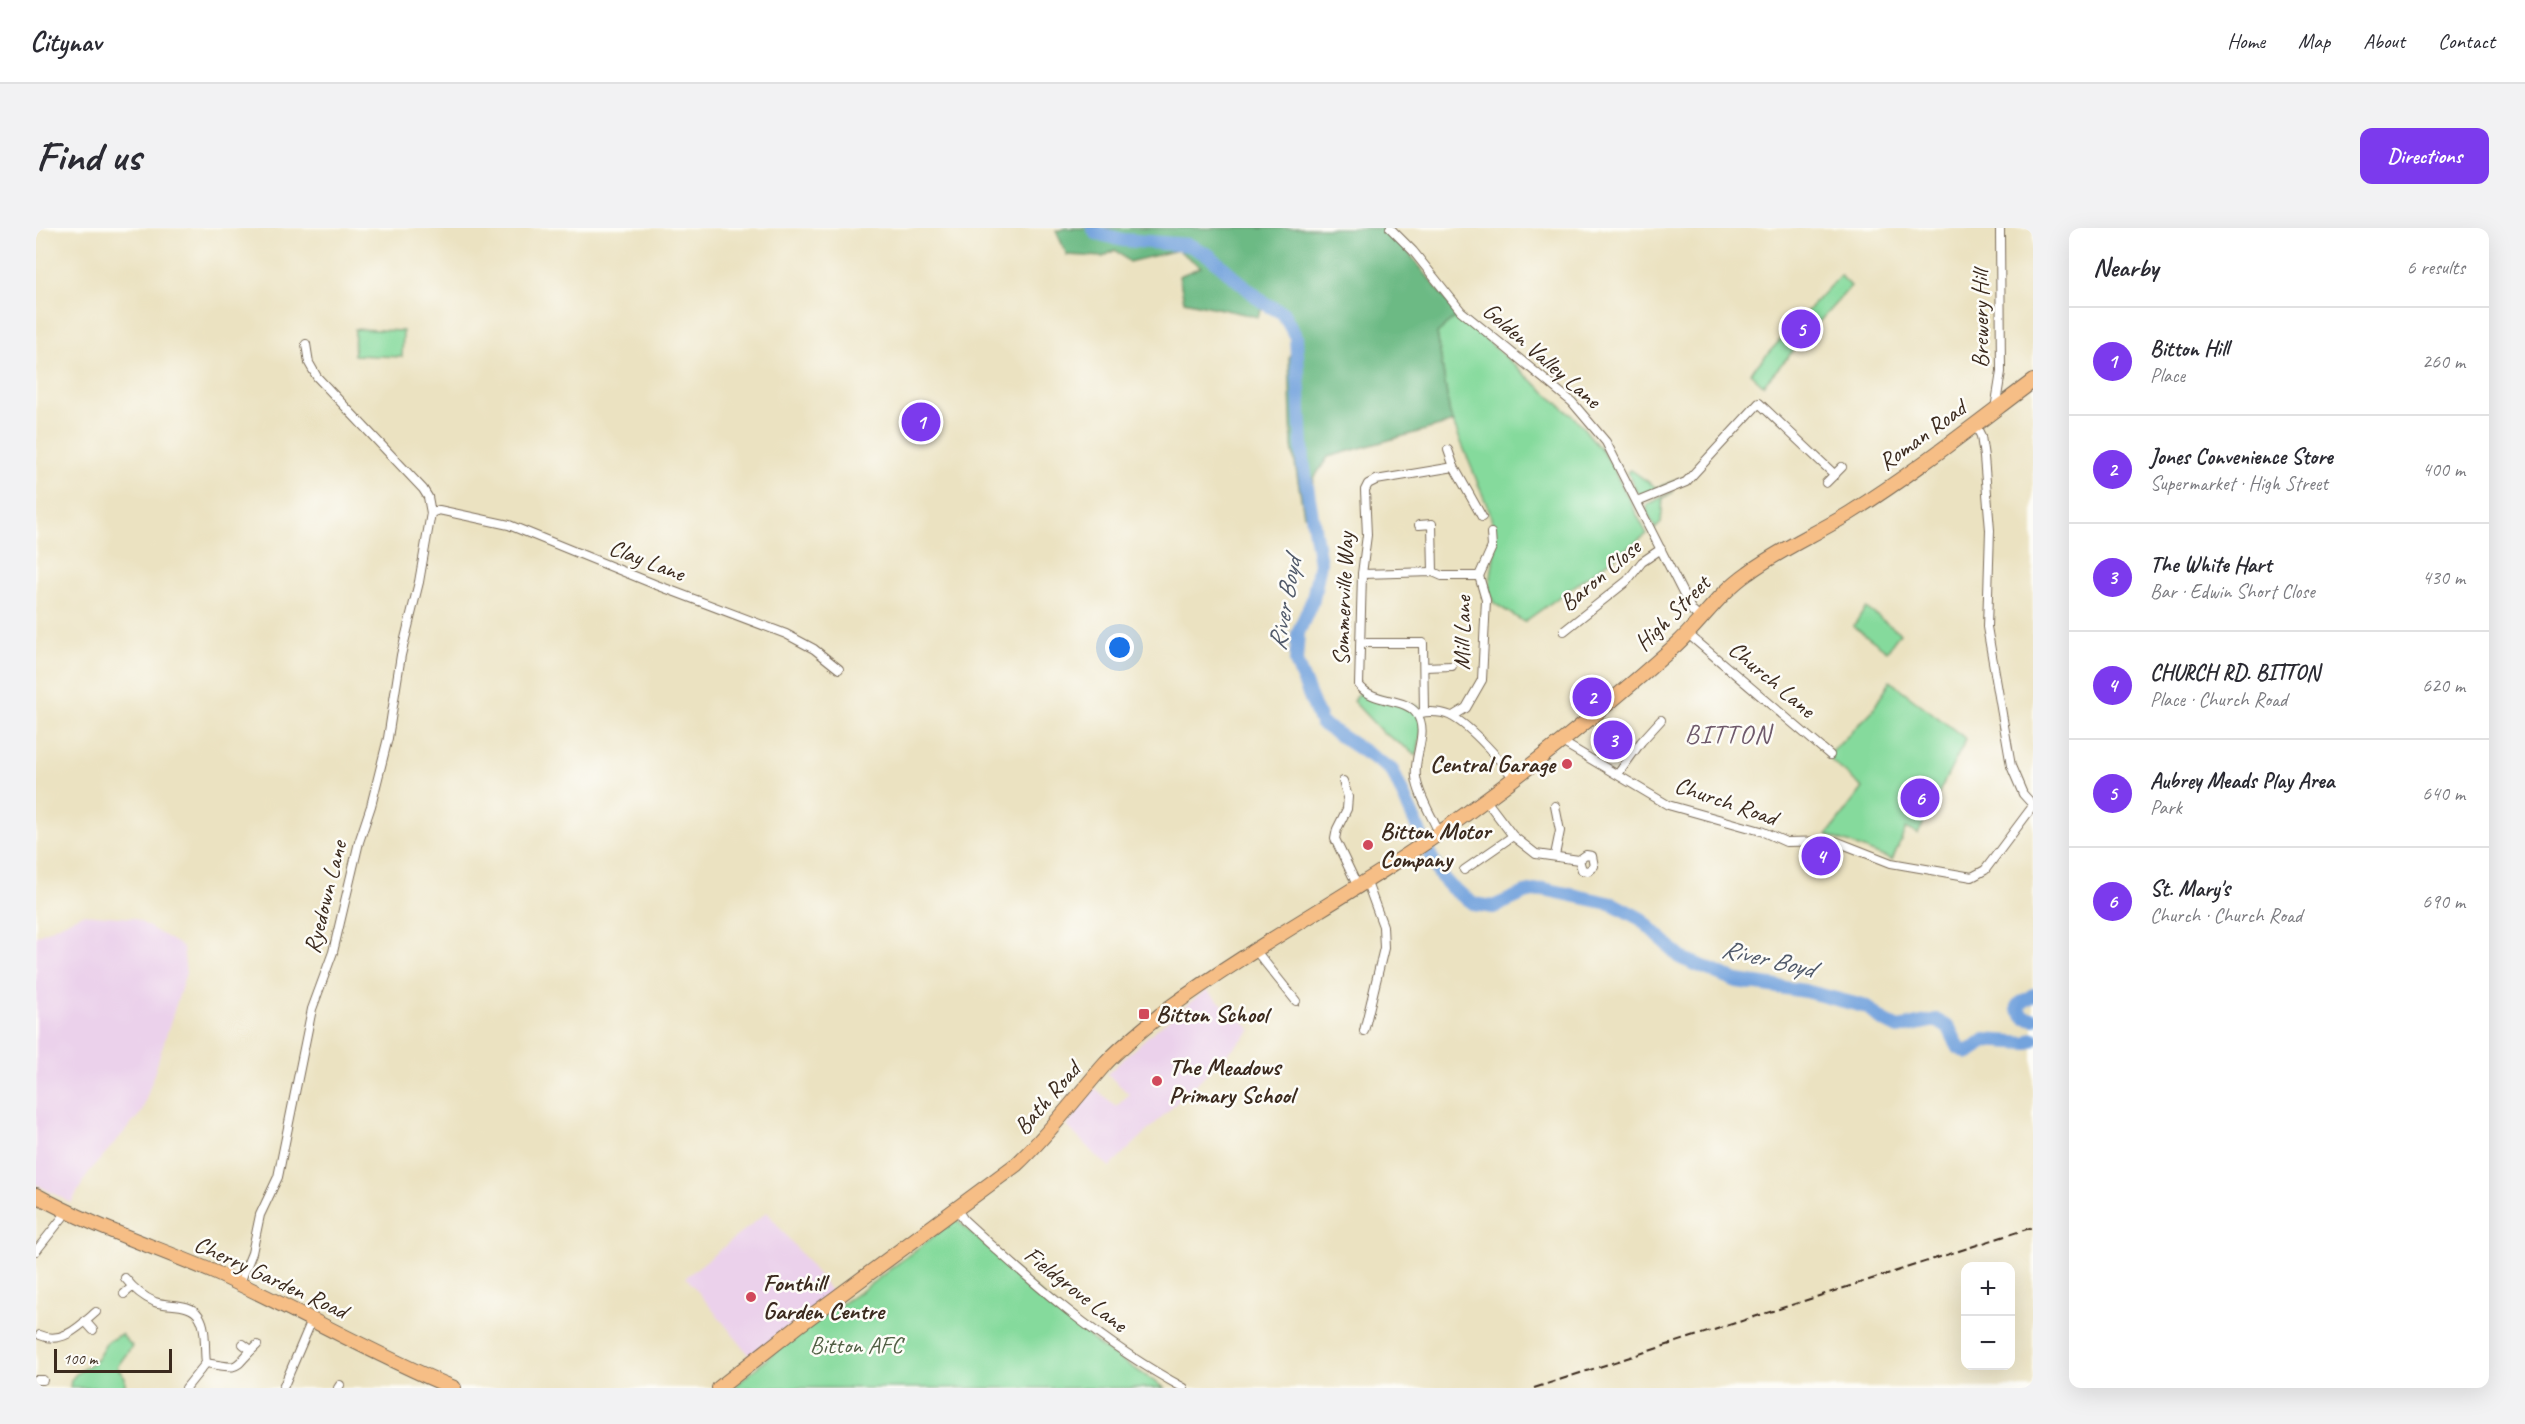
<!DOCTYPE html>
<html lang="en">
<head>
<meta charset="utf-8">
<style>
  body { margin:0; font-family:Caveat,sans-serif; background:#f2f2f3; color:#2b2b33 }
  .controls { position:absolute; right:18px; bottom:18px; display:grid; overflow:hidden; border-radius:12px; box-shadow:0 6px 24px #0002 }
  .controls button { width:54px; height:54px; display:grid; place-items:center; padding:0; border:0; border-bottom:2px solid #e1e1e2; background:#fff; color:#2b2b33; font:30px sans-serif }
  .scale { position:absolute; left:18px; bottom:15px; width:118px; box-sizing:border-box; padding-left:6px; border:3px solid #3b2a1e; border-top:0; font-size:16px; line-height:21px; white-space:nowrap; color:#3b2a1e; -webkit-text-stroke:4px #fdfcf7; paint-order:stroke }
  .you { position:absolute; left:1084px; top:420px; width:21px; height:21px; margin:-15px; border:4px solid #fff; border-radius:50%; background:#1a73e8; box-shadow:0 0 0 9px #1a73e833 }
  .badge { display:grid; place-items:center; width:39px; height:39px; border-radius:50%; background:#7c3aed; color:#fff; font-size:20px; font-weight:700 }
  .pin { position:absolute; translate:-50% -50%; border:3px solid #fff; box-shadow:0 2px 6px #0006 }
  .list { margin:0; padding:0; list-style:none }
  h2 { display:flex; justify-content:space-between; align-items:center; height:78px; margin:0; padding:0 24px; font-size:26px }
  h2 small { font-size:20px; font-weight:400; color:#7c7c81 }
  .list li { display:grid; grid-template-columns:39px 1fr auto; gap:18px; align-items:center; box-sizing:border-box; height:108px; padding:0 24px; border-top:2px solid #e1e1e2 }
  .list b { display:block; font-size:22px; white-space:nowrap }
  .list p { margin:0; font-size:20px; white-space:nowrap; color:#7c7c81 }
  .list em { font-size:20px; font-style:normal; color:#7c7c81 }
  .map { position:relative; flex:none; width:1997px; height:1160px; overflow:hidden; border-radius:12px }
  header { display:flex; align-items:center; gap:36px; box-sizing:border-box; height:84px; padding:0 30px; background:#fff; border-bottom:2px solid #e1e1e2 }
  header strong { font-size:28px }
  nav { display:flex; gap:33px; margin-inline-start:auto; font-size:21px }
  .intro { display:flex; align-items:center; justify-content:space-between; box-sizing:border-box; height:144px; padding:0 36px }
  h1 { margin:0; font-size:42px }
  .button { padding:15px 27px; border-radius:12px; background:#7c3aed; color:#fff; font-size:21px; font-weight:700 }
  main { display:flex; gap:36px; padding:0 36px }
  aside { flex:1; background:#fff; border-radius:12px; box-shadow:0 6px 24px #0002 }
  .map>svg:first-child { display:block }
  .built { fill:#ebd1eb }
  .green { fill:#85da9c; stroke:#60825d; stroke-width:1.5 }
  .forest { fill:#6cba84; stroke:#547251; stroke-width:1.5 }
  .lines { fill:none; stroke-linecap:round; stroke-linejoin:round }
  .river { stroke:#73a3dd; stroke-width:14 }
  .minor-casing { stroke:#796a57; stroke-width:10 }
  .primary-casing { stroke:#796a57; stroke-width:16 }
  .minor { stroke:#fff; stroke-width:8 }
  .primary { stroke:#f6be86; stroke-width:14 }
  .rail { stroke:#3b2a1e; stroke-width:2; stroke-dasharray:9 4.5; stroke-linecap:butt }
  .poi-dot { fill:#d1495b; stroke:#fdfcf7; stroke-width:2 }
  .labels { text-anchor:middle; stroke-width:5; stroke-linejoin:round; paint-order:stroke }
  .street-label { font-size:24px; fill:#3b2a1e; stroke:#fdfcf7 }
  .poi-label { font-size:24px; font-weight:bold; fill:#3b2a1e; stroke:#fdfcf7; text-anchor:start }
  .park-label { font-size:24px; fill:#515f44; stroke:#fdfcf7 }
  .water-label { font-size:26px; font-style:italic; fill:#515a6a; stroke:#fdfcf7 }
  .quarter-label { font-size:27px; letter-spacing:1.5px; fill:#6f5a6b; stroke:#fdfcf7 }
</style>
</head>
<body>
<header>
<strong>Citynav</strong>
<nav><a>Home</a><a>Map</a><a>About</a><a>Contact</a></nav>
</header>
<div class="intro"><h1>Find us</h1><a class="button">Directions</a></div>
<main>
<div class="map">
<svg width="1997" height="1160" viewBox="0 0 1997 1160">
  <rect width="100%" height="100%" fill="#fdfcf7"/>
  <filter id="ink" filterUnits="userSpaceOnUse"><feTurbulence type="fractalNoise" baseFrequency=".0167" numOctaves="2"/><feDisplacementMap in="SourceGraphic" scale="12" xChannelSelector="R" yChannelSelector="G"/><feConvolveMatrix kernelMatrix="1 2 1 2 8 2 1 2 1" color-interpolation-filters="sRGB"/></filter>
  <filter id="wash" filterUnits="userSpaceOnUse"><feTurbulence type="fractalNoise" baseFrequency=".008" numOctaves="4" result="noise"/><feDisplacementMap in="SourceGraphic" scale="24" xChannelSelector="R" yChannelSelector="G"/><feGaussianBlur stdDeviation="1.35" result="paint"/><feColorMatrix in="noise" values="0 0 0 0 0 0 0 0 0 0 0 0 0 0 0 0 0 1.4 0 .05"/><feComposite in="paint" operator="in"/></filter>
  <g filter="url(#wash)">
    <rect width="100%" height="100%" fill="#ebe2c1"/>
    <!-- built -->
    <g class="built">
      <polygon points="46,686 98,690 147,719 150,745 106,884 53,944 35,975 0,956 0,708"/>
      <polygon points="1170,762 1216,802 1074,939 1059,927 1031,898 1058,860 1080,879 1093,866 1071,846 1112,808"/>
      <polygon points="731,984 796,1064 715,1129 650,1049"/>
    </g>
    <!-- green -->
    <g class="green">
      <polygon points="1804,47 1815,58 1727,157 1714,145"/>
      <polygon points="1422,87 1543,194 1572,231 1611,306 1488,394 1458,375 1453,363 1460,313 1454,285 1414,187 1401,105"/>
      <polygon points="319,101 367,103 366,129 318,127"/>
      <polygon points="1595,242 1621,260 1646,250 1648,252 1606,267 1600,263 1592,244"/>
      <polygon points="1638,263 1627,270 1625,295 1619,301 1611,283 1611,277"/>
      <polygon points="1830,380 1864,405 1851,423 1817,398"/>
      <polygon points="1854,453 1930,511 1882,606 1870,600 1856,632 1791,607 1827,560 1791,529 1836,483"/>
      <polygon points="1325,463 1383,479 1388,489 1381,527 1346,504 1317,473"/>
      <polygon points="920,991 1065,1119 1129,1160 697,1160 762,1104 827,1062"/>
      <polygon points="85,1106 96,1118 81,1139 89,1149 89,1160 34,1160 35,1152 40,1146 61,1131 71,1114"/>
    </g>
    <!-- forest -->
    <polygon class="forest" points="1030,0 1349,0 1373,25 1422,87 1401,105 1414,187 1418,194 1292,229 1278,250 1274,285 1268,287 1256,218 1253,130 1260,109 1247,85 1229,75 1222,89 1148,73 1143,48 1165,39 1142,22 1093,34 1079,22 1067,29 1031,27 1020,3"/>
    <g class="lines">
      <!-- river -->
      <g class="river">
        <polyline points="1057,0 1060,5 1087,12 1153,17 1174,28 1228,75 1247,85 1260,109 1267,234 1284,335 1277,371 1262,405 1260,434 1285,495 1356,542 1393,625 1404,647 1416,660 1438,676 1457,679 1489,665 1508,661 1577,676 1605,691 1645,730 1701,753 1769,763 1831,779 1846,792 1862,800 1900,792 1913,800 1923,820 1933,825 1949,812 1991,815 1997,811"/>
        <polyline points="1997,767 1982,777 1982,781 1989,789 1997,791"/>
      </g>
    </g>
  </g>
  <g filter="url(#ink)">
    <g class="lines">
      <!-- minor casing -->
      <g class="minor-casing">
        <g id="minor">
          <polyline points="1354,0 1377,23 1425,83 1536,174 1570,214 1656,383 1665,391"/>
          <polyline points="1959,181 1965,144 1964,0"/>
          <polyline points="1939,196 1945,208 1948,229 1954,302 1951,399 1975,538 1987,566 1997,577"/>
          <polyline points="1412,222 1418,239"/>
          <polyline points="1790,255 1806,239"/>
          <polyline points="1601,274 1650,254 1723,175 1799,247"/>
          <polyline points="395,285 403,282 473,297 618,356 750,406 778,421 803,441"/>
          <polyline points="1383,297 1396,296 1397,344"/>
          <polyline points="1326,346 1397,344 1406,348 1443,348"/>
          <polyline points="1443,348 1456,319 1455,305"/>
          <polyline points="1528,403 1591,353 1606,334 1625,321"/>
          <polyline points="1652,406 1794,527"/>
          <polyline points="1330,415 1387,415 1388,484"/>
          <polyline points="1388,439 1416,438"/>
          <path d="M1385,485C1393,483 1409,484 1417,489C1435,499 1466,533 1477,550"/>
          <polyline points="1417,488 1430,480 1446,452 1450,372 1443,348"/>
          <polyline points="1526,514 1632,577 1725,603 1750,614 1799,613 1855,635 1936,649 1949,642 1997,578"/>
          <polyline points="1582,546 1605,514 1625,492"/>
          <polyline points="1307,553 1312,569 1311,581 1301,601 1299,611 1321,657"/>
          <polyline points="1449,571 1477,608 1500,626 1543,632 1550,627 1556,628 1558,638 1552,643 1546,642 1543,632"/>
          <path d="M1403,605C1396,588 1382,567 1380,549C1377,528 1394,503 1380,485C1368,469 1337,476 1323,457L1326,346L1331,307L1329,262L1332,256L1340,252L1418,239L1446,289"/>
          <polyline points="1519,627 1524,603 1519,578"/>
          <polyline points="1428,642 1477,608"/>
          <polyline points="1220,723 1260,773"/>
          <polyline points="1328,803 1348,720 1347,698 1330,652"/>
          <path d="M920,980L928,992C995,1054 1066,1116 1148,1160"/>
          <polyline points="0,1023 31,984"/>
          <path d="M89,1050C97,1060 107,1069 119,1074C132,1079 154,1074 163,1088C171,1100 168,1121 170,1135L150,1160"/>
          <polyline points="203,1057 216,1025 224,987 242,949 276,781 297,724 323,614 335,578 352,510 365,427 383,354 395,285 392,269 387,261 281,149 273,135 270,116"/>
          <polyline points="88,1066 96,1059"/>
          <polyline points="49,1093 57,1102"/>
          <path d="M4,1107C26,1117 44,1098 60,1084"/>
          <polyline points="207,1116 215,1122"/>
          <path d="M170,1135C209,1142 195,1140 221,1117"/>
          <polyline points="0,1152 7,1152"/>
          <polyline points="247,1160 276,1092"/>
          <polyline points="302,1160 304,1157"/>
        </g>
      </g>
      <!-- primary casing -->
      <g class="primary-casing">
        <g id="primary">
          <path d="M0,967C57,999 120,1019 180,1045C260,1081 336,1126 418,1160"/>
          <path d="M683,1160L766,1095L981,936C1014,905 1040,869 1070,835C1089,815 1111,798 1133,780C1228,711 1335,656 1430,586C1503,533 1573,477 1640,417C1665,394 1683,365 1712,345C1744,321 1780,306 1814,285C1878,245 1937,198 1997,153"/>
        </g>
      </g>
      <!-- minor -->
      <use href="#minor" class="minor"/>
      <!-- primary -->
      <use href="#primary" class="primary"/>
      <!-- rail -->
      <polyline class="rail" points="1498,1160 1997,999"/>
    </g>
  </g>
  <!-- markers -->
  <g class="poi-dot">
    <circle cx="1531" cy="536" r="6"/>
    <circle cx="1332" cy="617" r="6"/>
    <rect x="1102" y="780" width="12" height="12" rx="3"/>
    <circle cx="1121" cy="853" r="6"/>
    <circle cx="715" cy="1069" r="6"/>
  </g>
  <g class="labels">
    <!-- street labels -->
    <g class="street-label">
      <text transform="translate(1944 91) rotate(-90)" y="8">Brewery Hill</text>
      <text transform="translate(1506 127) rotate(41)" y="8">Golden Valley Lane</text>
      <text transform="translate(1886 207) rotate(-36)" y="8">Roman Road</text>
      <text transform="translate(611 332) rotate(21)" y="8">Clay Lane</text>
      <text transform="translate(1564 347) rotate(-40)" y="8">Baron Close</text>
      <text transform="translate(1307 371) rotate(-88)" y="8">Sommerville Way</text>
      <text transform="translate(1636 385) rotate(-45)" y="8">High Street</text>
      <text transform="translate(1426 405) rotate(-89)" y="8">Mill Lane</text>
      <text transform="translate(1736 451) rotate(40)" y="8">Church Lane</text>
      <text transform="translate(1690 573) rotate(19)" y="8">Church Road</text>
      <text transform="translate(289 669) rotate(-76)" y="8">Ryedown Lane</text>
      <text transform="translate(1011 870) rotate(-49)" y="8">Bath Road</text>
      <text transform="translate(235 1049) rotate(25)" y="8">Cherry Garden Road</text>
      <text transform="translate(1040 1061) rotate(38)" y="8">Fieldgrove Lane</text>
    </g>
    <!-- poi labels -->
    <g class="poi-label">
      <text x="1519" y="544" text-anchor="end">Central Garage</text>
      <text x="1344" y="611">Bitton Motor<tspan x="1344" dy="28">Company</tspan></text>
      <text x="1120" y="794">Bitton School</text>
      <text x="1133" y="847">The Meadows<tspan x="1133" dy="28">Primary School</tspan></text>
      <text x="727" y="1063">Fonthill<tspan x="727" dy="28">Garden Centre</tspan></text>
    </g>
    <!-- park labels -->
    <g class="park-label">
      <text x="820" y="1125">Bitton AFC</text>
    </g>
    <!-- water labels -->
    <g class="water-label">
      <text transform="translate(1248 376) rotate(-80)" y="9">River Boyd</text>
      <text transform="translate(1732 730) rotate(13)" y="9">River Boyd</text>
    </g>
    <!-- quarter labels -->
    <g class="quarter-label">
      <text x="1692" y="515">BITTON</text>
    </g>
  </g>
</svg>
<div class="controls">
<button>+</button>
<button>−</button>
</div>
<div class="scale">100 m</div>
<div class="you"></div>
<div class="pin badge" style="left:885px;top:194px">1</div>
<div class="pin badge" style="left:1556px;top:469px">2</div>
<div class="pin badge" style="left:1577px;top:512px">3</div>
<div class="pin badge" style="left:1785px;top:628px">4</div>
<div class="pin badge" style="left:1765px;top:101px">5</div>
<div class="pin badge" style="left:1884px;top:570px">6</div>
</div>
<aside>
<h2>Nearby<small>6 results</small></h2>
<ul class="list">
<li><span class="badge">1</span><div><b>Bitton Hill</b><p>Place</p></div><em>260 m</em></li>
<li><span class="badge">2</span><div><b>Jones Convenience Store</b><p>Supermarket · High Street</p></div><em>400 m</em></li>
<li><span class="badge">3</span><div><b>The White Hart</b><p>Bar · Edwin Short Close</p></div><em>430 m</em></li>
<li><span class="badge">4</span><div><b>CHURCH RD. BITTON</b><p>Place · Church Road</p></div><em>620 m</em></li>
<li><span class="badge">5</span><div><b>Aubrey Meads Play Area</b><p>Park</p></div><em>640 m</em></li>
<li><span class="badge">6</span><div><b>St. Mary's</b><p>Church · Church Road</p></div><em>690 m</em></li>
</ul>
</aside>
</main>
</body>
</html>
